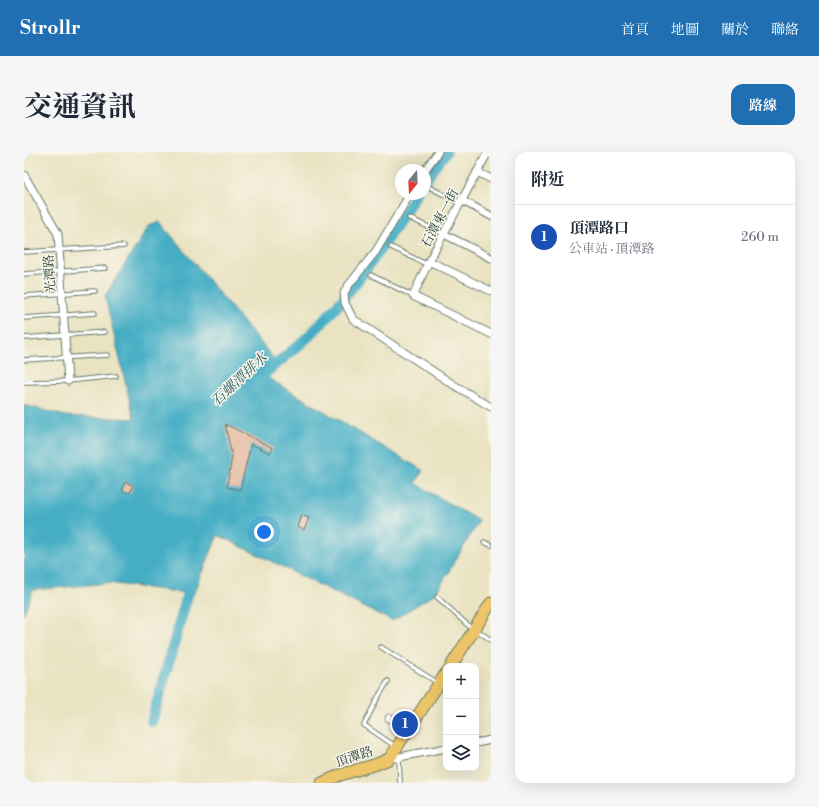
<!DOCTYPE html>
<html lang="zh-TW">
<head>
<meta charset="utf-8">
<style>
  body { margin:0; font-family:"Libre Bodoni","Noto Serif TC",serif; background:#f6f6f7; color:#1f2937 }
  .controls { position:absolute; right:12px; bottom:12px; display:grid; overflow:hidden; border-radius:8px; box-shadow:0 4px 16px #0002 }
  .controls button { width:36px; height:36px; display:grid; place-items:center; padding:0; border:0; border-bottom:1px solid #e0e1e3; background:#fff; color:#1f2937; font:20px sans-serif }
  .compass { position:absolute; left:371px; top:12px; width:36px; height:36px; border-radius:50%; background:#fff; box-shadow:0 4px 16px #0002; rotate:198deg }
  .you { position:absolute; left:240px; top:380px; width:14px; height:14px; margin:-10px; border:3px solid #fff; border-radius:50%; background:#1a73e8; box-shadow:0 0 0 6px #1a73e833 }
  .badge { display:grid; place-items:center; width:26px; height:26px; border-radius:50%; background:#1f6fb2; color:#fff; font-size:13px; font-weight:700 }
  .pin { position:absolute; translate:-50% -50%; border:2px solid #fff; box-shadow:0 1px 4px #0006 }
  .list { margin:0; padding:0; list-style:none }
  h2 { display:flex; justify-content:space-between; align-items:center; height:52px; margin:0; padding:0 16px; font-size:17px }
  h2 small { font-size:13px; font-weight:400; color:#747a83 }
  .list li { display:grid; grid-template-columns:26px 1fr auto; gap:12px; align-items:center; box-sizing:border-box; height:64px; padding:0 16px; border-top:1px solid #e0e1e3 }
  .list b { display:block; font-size:15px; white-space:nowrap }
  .list p { margin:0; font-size:13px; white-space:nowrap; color:#747a83 }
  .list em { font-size:13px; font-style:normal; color:#747a83 }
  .icon { flex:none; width:22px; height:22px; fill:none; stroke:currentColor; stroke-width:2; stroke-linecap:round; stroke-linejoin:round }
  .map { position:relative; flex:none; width:467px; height:631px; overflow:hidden; border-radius:12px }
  header { display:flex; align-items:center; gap:24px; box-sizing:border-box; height:56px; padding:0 20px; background:#1f6fb2; color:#fff }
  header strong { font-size:19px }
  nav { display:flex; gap:22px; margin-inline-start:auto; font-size:14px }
  .intro { display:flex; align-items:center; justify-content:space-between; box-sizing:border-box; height:96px; padding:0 24px }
  h1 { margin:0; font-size:28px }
  .button { padding:10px 18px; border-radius:12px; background:#1f6fb2; color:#fff; font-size:14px; font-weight:700 }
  main { display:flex; gap:24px; padding:0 24px }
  aside { flex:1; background:#fff; border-radius:12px; box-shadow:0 4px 16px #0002 }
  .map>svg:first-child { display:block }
  .water { fill:#45aec5; stroke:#32767c }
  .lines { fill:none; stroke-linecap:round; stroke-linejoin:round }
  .river { stroke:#45aec5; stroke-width:11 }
  .building { fill:#e4b89f }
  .lane-casing { stroke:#676; stroke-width:5.5 }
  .street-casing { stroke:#676; stroke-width:9 }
  .primary-casing { stroke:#676; stroke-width:13 }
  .lane { stroke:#fff; stroke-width:3.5 }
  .street { stroke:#fff; stroke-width:7 }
  .primary { stroke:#ecc569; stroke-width:11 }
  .labels { text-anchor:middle; stroke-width:3; stroke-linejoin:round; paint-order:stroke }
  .street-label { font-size:13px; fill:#1f3d34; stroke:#fbf7ec }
  .water-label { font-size:14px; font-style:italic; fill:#2a5f60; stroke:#fbf7ec }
</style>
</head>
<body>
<header>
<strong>Strollr</strong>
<nav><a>首頁</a><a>地圖</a><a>關於</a><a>聯絡</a></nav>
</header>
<div class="intro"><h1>交通資訊</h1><a class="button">路線</a></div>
<main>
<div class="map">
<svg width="467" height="631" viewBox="0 0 467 631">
  <rect width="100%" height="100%" fill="#fbf7ec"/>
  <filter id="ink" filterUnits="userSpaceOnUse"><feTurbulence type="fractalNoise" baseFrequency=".025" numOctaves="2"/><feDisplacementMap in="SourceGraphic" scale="8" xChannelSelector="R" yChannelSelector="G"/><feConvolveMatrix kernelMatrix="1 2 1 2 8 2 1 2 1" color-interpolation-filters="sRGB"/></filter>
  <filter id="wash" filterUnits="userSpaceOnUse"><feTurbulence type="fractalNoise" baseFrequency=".012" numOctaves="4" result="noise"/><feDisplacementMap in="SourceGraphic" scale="16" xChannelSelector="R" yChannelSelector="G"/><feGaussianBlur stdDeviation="0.9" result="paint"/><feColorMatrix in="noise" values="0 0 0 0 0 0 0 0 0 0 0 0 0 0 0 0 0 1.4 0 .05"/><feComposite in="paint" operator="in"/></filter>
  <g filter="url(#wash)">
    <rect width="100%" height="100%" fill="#e9e3c2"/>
    <!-- water -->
    <polygon class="water" points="136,70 251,208 239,219 246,227 400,319 391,331 455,369 412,441 368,469 194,383 170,442 84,431 9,438 0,462 0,253 42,264 110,267 81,144 125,74"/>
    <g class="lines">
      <!-- river -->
      <g class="river">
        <polyline points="401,29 412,12 422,0"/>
        <path d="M230,231C248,215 268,200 286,183C328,142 361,91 392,42"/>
        <polyline points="128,569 168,427"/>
      </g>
    </g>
    <g id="blocks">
      <!-- building -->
      <g class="building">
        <polygon points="201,272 249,296 246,301 227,292 216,338 203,335 208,304"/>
        <polygon points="101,330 109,333 106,341 98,339"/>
        <polygon points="278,363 285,366 280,378 274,375"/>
      </g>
    </g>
  </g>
  <g filter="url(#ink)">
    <use href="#blocks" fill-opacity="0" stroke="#676" stroke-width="1"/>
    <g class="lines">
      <!-- lane casing -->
      <g class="lane-casing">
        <g id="lane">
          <polyline points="407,36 436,51"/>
          <polyline points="385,66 420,82"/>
          <polyline points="367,95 404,113"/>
          <polyline points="0,100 100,94"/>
          <polyline points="0,122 82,116"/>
          <polyline points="347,123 389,144"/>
          <polyline points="0,144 71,139"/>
          <polyline points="0,166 71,161"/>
          <polyline points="0,186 81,180"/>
          <polyline points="0,208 84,203"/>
          <polyline points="0,230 44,229 92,224"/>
          <polyline points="460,390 467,393"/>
          <polyline points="413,445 449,478"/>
          <polyline points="451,477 467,488"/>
          <polyline points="357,495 414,531"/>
          <polyline points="364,529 353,547 340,573 371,594"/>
          <polyline points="375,605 376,631"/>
        </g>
      </g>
      <!-- street casing -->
      <g class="street-casing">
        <g id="street">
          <polyline points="464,0 405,109 389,144 467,182"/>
          <polyline points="401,18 414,0"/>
          <polyline points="453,20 467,27"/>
          <polyline points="0,23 34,82 44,229"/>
          <polyline points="386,42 352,99 324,134 320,141 321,151 329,167 430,233 467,255"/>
          <polyline points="437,48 467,64"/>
          <polyline points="420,82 467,106"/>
          <polyline points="405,109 467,139"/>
          <polyline points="365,566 385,578"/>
          <polyline points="452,591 467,588"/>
          <polyline points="365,607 422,596"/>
        </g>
      </g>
      <!-- primary casing -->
      <g class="primary-casing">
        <g id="primary">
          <polyline points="427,514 467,451"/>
          <polyline points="298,631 316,623 353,612 365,607 422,521"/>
        </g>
      </g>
      <!-- lane -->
      <use href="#lane" class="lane"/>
      <!-- street -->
      <use href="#street" class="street"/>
      <!-- primary -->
      <use href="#primary" class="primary"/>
    </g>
  </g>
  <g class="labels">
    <!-- street labels -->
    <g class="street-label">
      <text transform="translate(415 66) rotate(-62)" y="5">石潭東一街</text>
      <text transform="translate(25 122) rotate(-94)" y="5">光潭路</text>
      <text transform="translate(330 604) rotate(-18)" y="5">頂潭路</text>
    </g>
    <!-- water labels -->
    <g class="water-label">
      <text transform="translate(215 227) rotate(-43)" y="5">石螺潭排水</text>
    </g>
  </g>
</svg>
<div class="controls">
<button>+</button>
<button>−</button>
<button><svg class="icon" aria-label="layers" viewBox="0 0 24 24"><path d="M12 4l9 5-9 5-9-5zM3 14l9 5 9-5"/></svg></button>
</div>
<svg class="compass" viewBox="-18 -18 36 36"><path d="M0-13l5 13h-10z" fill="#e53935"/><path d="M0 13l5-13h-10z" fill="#747a83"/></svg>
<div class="you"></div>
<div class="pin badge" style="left:381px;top:572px;background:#1a4fb4">1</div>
</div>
<aside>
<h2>附近<small></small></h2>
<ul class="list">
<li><span class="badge" style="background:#1a4fb4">1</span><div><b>頂潭路口</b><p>公車站 · 頂潭路</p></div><em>260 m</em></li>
</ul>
</aside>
</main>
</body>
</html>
